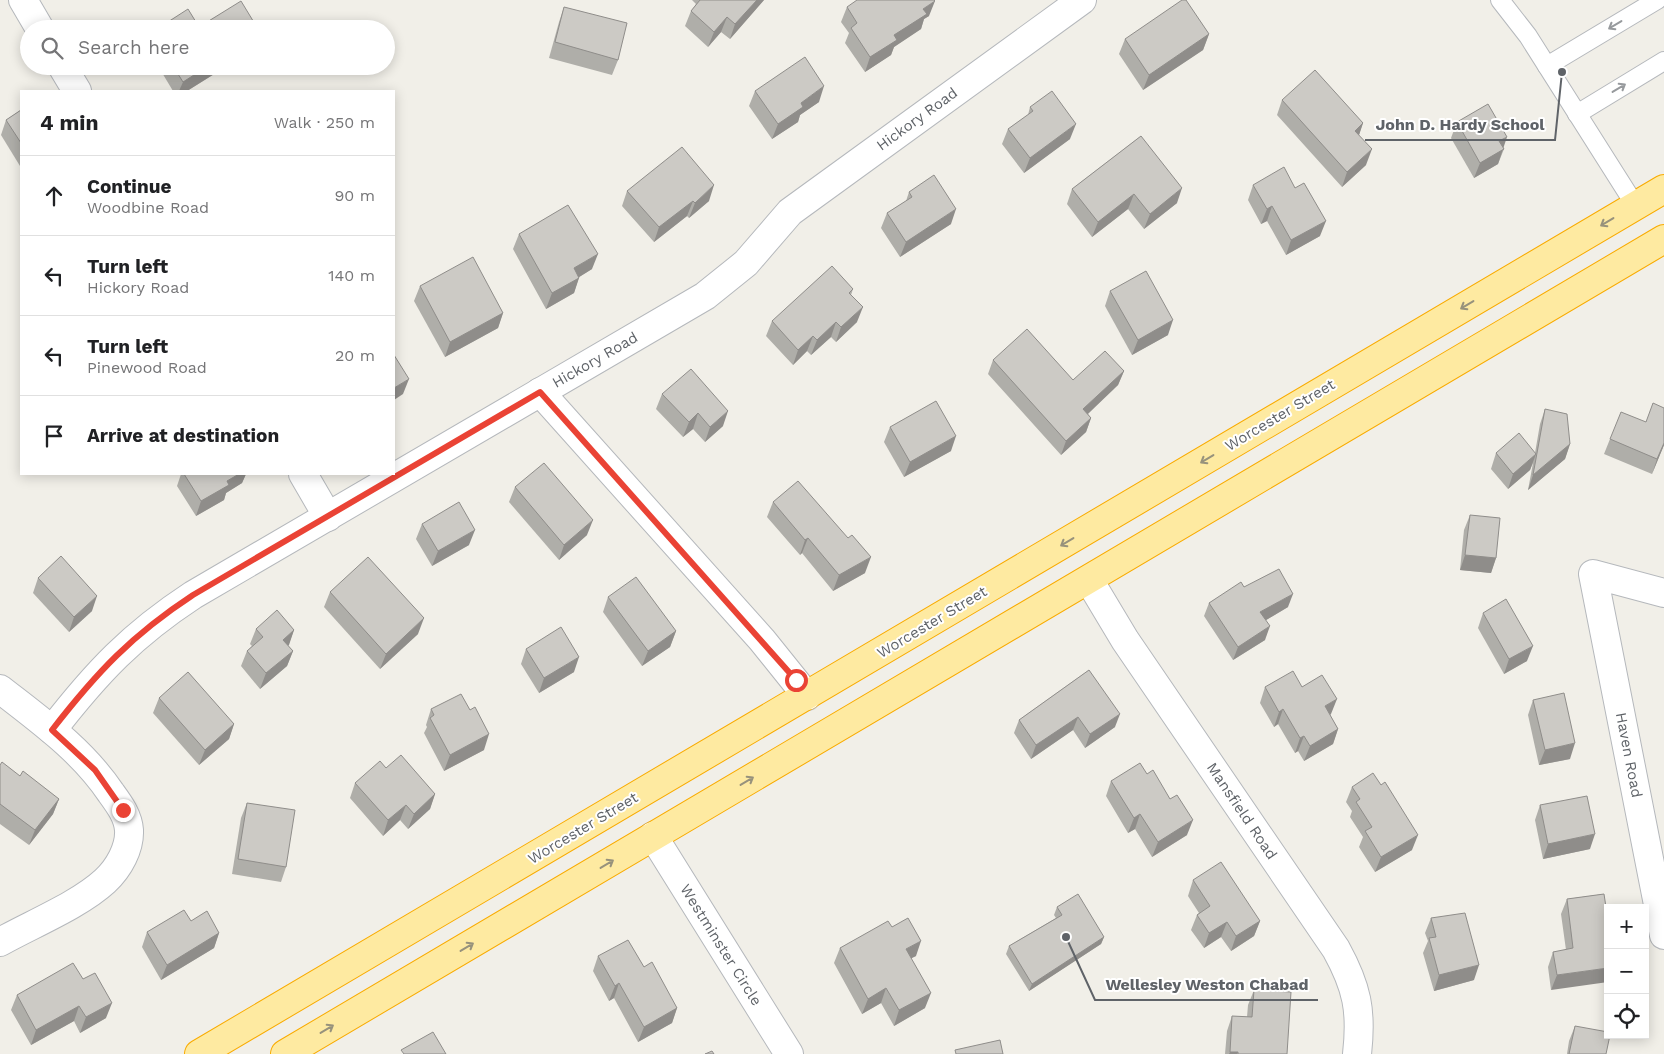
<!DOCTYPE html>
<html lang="en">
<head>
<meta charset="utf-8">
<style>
  body { margin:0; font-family:"Work Sans",sans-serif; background:#f6f6f6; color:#202124 }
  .controls { position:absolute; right:15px; bottom:15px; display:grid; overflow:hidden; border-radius:0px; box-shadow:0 2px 12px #0003 }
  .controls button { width:45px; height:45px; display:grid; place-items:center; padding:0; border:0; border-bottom:1px solid #e0e0e0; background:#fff; color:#202124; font:25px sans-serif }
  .stop { position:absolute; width:15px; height:15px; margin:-11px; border:4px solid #ea4335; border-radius:50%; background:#fff }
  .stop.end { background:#ea4335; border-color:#fff; box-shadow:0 1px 5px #0008 }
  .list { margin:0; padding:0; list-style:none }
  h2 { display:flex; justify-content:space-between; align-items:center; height:65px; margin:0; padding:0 20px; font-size:21px }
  h2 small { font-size:16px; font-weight:400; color:#757577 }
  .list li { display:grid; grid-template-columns:32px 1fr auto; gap:15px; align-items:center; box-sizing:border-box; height:80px; padding:0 20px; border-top:1px solid #e0e0e0 }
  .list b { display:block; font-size:19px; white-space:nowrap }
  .list p { margin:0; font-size:16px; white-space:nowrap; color:#757577 }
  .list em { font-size:16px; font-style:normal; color:#757577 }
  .icon { flex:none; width:28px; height:28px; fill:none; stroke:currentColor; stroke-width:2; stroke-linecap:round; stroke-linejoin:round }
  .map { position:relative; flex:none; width:1664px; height:1054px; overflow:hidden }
  .search { position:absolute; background:#fff; box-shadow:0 2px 12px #0003; left:20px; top:20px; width:375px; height:55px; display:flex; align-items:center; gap:12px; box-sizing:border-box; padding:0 18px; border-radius:28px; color:#757577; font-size:19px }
  .panel { position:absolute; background:#fff; box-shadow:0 2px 12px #0003; left:20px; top:90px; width:375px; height:385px; border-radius:0px }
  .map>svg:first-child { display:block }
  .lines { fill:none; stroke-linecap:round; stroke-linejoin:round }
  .service-casing { stroke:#b5b8bc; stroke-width:20 }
  .minor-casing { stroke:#b5b8bc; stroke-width:30 }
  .trunk-casing { stroke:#f9ab00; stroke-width:30 }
  .service { stroke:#fff; stroke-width:18 }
  .minor { stroke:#fff; stroke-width:28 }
  .trunk { stroke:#feeaa1; stroke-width:28 }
  .wall { fill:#afaea9 }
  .shaded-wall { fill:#8f8d8a }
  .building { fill:#cccac5; stroke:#8f8d8a }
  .oneway { stroke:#979a9d }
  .oneway2 { stroke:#97927c }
  .route { stroke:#ea4335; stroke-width:6 }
  .labels { text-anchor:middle; stroke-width:4; stroke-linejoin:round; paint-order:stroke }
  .street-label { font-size:15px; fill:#5f6368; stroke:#fff }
  .leader { fill:none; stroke:#5f6368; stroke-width:2 }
  .callout-dot { fill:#5f6368; stroke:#fff; stroke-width:2 }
  .callout-label { font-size:16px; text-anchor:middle; font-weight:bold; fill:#5f6368; stroke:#fff; stroke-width:4; stroke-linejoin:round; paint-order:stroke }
</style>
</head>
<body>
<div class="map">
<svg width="1664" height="1054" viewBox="0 0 1664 1054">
  <rect width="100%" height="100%" fill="#f1efe8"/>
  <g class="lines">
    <!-- service casing -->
    <g class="service-casing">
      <g id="service">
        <polyline points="1500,0 1528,36 1635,205"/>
        <polyline points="1547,66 1657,0"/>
        <polyline points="1577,114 1664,61"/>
      </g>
    </g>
    <!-- minor casing -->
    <g class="minor-casing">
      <g id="minor">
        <polyline points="23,0 40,29"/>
        <polyline points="62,66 77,91"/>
        <polyline points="540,392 762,640 807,696"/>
        <polyline points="303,474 328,517"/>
        <path d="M1089,580L1125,640L1336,949C1357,987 1362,1011 1357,1054"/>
        <polyline points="1664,593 1593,574 1664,935"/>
        <path d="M0,689C41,721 82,750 111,793C119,804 128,816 129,830C130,848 119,868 105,881C79,905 32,924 0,942"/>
        <path d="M52,730C97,672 132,635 193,595L705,296L746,263L790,212L1082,0"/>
        <polyline points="653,836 789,1054"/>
      </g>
    </g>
    <!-- trunk casing -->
    <g class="trunk-casing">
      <g id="trunk">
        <polyline points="199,1054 1664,189"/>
        <polyline points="285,1054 1664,239"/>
      </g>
    </g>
    <!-- service -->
    <use href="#service" class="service"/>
    <!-- minor -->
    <use href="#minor" class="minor"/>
    <!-- trunk -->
    <use href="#trunk" class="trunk"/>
  </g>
  <!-- wall -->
  <g class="wall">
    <polygon points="692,0 764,0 730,39 721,32 708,47 685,26 691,11 696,4"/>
    <polygon points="564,7 618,60 612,75 549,58 559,22"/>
    <polygon points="847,7 929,16 924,19 921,29 894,47 891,55 865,72 845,43 849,33 841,22"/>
    <polygon points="1209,34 1203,50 1143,90 1119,54 1125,39"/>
    <polygon points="158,66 227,66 187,91 173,91"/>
    <polygon points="755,91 819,102 800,115 798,122 772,139 749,106"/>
    <polygon points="1282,100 1363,123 1359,135 1366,165 1342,187 1277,115"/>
    <polygon points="1030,107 1070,139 1024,173 1002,144 1008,129 1028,115"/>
    <polygon points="21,110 21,166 20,166 1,135 6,120"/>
    <polygon points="1457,122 1503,148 1504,149 1498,164 1474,178 1451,138"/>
    <polygon points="1141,136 1177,203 1144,229 1128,209 1092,237 1067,204 1072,189"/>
    <polygon points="1253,185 1320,236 1286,255 1267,221 1261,224 1248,200"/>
    <polygon points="627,191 709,201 689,218 687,216 654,242 622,206"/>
    <polygon points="909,192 951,224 900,257 881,228 887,213 906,201"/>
    <polygon points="519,234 592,269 579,277 574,293 546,309 513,249"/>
    <polygon points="420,286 503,313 498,328 445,357 414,301"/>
    <polygon points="853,289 851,295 857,322 836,342 831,337 811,355 807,351 793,365 766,336 772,321"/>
    <polygon points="1110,291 1168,335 1132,355 1105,306"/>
    <polygon points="993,360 1073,380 1124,371 1118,385 1088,414 1091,418 1086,432 1061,455 988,374"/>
    <polygon points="662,394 723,426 705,442 693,429 683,437 656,409"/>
    <polygon points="1664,408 1664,445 1652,474 1604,454 1610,439 1646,422"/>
    <polygon points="1545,409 1570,444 1565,459 1528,490 1533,463 1530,470 1508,489 1491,469 1496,453 1535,453 1540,424"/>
    <polygon points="890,427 951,451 904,477 884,442"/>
    <polygon points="181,474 246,474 242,483 226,493 224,500 196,516 177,486"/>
    <polygon points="515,487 587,535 559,560 509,502"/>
    <polygon points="773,502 865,573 833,591 802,553 800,555 767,517"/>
    <polygon points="1470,515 1496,558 1491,573 1460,570 1464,530"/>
    <polygon points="422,524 469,545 432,566 416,539"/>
    <polygon points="38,578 92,611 69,632 33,593"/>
    <polygon points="1244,587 1288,607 1266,620 1265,640 1233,660 1204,616 1209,603"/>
    <polygon points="330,592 418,634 380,669 324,607"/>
    <polygon points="608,597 676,631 670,647 642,666 603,612"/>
    <polygon points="1483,613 1527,661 1504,674 1478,628"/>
    <polygon points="256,629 294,630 288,646 293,651 287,666 260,689 241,666 247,651 252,646 250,644"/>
    <polygon points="526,649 574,672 539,693 521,664"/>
    <polygon points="1089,670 1115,727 1085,748 1073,730 1031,759 1014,733 1019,720"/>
    <polygon points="1265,687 1302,687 1331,714 1330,715 1338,729 1333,744 1304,761 1298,751 1295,753 1278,724 1274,727 1260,703"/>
    <polygon points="159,698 234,724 229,739 199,765 153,713"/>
    <polygon points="1533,700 1570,759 1539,765 1528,715"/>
    <polygon points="431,709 484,750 444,771 424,733 427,727 426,725"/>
    <polygon points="0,765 59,799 53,814 29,845 0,824"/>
    <polygon points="386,768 435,794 430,809 408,829 400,820 383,836 350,798 355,783"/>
    <polygon points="1147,774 1170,799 1187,835 1152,857 1135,829 1128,833 1106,796 1111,781"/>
    <polygon points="1381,785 1412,850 1375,872 1359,847 1363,837 1350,817 1352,811 1346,802 1352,787"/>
    <polygon points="247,803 286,867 281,882 232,874 241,818"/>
    <polygon points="1540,805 1590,849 1543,859 1535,820"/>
    <polygon points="1193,880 1260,921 1254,936 1231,951 1221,937 1204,948 1191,930 1197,915 1199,913 1188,896"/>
    <polygon points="1604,894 1551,990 1548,967 1553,952 1566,950 1561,914 1567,899"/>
    <polygon points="1057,907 1104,937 1101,944 1029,991 1006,954 1009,946 1056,918 1054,915"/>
    <polygon points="1431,918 1474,980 1434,991 1423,953 1428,941 1425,933"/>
    <polygon points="191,921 219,933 214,948 161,980 142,947 147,932"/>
    <polygon points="892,927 916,956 911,958 925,1008 894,1026 881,1003 862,1014 834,963 840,948"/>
    <polygon points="598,956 644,967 677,1008 672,1023 638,1042 614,998 609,1001 593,971"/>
    <polygon points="83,979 106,1018 80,1033 74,1021 31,1045 11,1010 17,995"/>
    <polygon points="1254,990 1287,1054 1225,1054 1227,1031 1232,1016 1247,1017 1248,1005"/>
    <polygon points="1575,1026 1606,1054 1567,1054 1569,1041"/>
  </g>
  <!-- shaded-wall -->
  <g class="shaded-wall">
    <polygon points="757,0 764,0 730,39 735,24"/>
    <polygon points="935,1 929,16 924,19 921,29 894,47 891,55 865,72 870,57 923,9"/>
    <polygon points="727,17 721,32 708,47 714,32"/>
    <polygon points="1209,34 1203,50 1143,90 1149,75"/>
    <polygon points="208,66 227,66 187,91 179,91 183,82"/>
    <polygon points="824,86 819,102 800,115 798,122 772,139 778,124 801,103"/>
    <polygon points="1363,123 1358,138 1355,131"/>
    <polygon points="1076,124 1070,139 1024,173 1030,158"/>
    <polygon points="1507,137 1498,164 1474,178 1480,163 1499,141"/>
    <polygon points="1372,149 1366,165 1342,187 1347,172"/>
    <polygon points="714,185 709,201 689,218 695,203"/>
    <polygon points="1182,188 1177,203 1144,229 1150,214"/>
    <polygon points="1134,194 1128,209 1092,237 1098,222"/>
    <polygon points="693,201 687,216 654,242 659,227"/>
    <polygon points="1272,206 1267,221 1261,224 1267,209"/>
    <polygon points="956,209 951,224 900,257 906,242"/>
    <polygon points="1326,221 1320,236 1286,255 1291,240"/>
    <polygon points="598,254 592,269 568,284 574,268"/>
    <polygon points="579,278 574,293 546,309 552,293"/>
    <polygon points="863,307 857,322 836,342 841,327"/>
    <polygon points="503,313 498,328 445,357 450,342"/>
    <polygon points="1173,320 1168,335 1132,355 1138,340"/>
    <polygon points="836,322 831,337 811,355 817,340"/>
    <polygon points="813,336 807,351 793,365 798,350"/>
    <polygon points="1124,371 1118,385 1078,423 1083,409"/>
    <polygon points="409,379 403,394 394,400 394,388"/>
    <polygon points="728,411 723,426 705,442 710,427"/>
    <polygon points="698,413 693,429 683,437 689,422"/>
    <polygon points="1091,418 1086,432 1061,455 1066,441"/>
    <polygon points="956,436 951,451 904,477 910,462"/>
    <polygon points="1664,443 1664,445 1652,474 1657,459"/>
    <polygon points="1570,444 1565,459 1528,490 1533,475"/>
    <polygon points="1536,454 1530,470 1508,489 1513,474"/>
    <polygon points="239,474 246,474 242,483 226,493 224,500 196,516 201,501 227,481"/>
    <polygon points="593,520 587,535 559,560 564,545"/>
    <polygon points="475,530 469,545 432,566 438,551"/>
    <polygon points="808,538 802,553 800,555 805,540"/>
    <polygon points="1465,555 1496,558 1491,573 1460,570"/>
    <polygon points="871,557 865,573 833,591 839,575"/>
    <polygon points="1293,594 1288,607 1256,626 1260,612"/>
    <polygon points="97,596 92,611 69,632 74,617"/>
    <polygon points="424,618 418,634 380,669 386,654"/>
    <polygon points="1270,626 1265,640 1233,660 1238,647"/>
    <polygon points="294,630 289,645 277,655 283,640"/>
    <polygon points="676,631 670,647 642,666 648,651"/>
    <polygon points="1533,646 1527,661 1504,674 1509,659"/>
    <polygon points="293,651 287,666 260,689 266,673"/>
    <polygon points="579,657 574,672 539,693 544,678"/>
    <polygon points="1337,699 1331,714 1319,721 1325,706"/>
    <polygon points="1283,709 1278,724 1274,727 1279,712"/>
    <polygon points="1120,714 1115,727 1085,748 1090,734"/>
    <polygon points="1078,717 1073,730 1031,759 1036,745"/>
    <polygon points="234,724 229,739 199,765 205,750"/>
    <polygon points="1338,729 1333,744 1304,761 1310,746"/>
    <polygon points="489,734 484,750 444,771 450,755"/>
    <polygon points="1304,736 1298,751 1295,753 1300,738"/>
    <polygon points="1575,743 1570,759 1539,765 1545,750"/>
    <polygon points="435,794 430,809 408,829 414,814"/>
    <polygon points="59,799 53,814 29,845 35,830"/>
    <polygon points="406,805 400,820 383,836 388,820"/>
    <polygon points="1140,814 1135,829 1128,833 1134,818"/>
    <polygon points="1193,820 1187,835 1152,857 1158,842"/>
    <polygon points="1595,834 1590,849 1543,859 1548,844"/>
    <polygon points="1418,835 1412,850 1375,872 1381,857"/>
    <polygon points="1260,921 1254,936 1231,951 1236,936"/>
    <polygon points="1227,922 1221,937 1204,948 1209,933"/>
    <polygon points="219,933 214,948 161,980 167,965"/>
    <polygon points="1104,937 1101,944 1029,991 1032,984"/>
    <polygon points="921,941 916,956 900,964 906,949"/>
    <polygon points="1479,965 1474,980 1434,991 1439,975"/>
    <polygon points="1608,968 1608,982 1551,990 1557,975"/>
    <polygon points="619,983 614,998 609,1001 615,986"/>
    <polygon points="886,988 881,1003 862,1014 868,999"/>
    <polygon points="931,993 925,1008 894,1026 899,1010"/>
    <polygon points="112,1003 106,1018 80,1033 86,1017"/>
    <polygon points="79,1006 74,1021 31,1045 36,1030"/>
    <polygon points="677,1008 672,1023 638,1042 644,1027"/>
    <polygon points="1230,1052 1238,1052 1237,1054 1229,1054"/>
  </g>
  <!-- building -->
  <g class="building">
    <polygon points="700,0 757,0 735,24 727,17 714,32 691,11"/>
    <polygon points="857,0 934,0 935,1 923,9 927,14 894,35 897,40 870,57 851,28 857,23 847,7"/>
    <polygon points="1182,0 1186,0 1209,34 1149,75 1125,39"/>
    <polygon points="241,1 258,29 157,29 188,9 199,27"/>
    <polygon points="564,7 627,23 618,60 555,42"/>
    <polygon points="805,57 824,86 801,103 803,107 778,124 755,91"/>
    <polygon points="173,66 208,66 183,82"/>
    <polygon points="1315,70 1363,123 1355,131 1372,149 1347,172 1282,100"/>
    <polygon points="1052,91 1076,124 1030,158 1008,129 1033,111 1030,107"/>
    <polygon points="1488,104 1507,137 1499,141 1504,149 1480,163 1457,122"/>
    <polygon points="21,110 21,143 6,120"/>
    <polygon points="1141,136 1182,188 1150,214 1134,194 1098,222 1072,189"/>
    <polygon points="682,147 714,185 695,203 693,201 659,227 627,191"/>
    <polygon points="1284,167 1295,188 1304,183 1326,221 1291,240 1272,206 1267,209 1253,185"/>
    <polygon points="934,175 956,209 906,242 887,213 912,197 909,192"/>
    <polygon points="568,205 598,254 574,268 579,278 552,293 519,234"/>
    <polygon points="473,257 503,313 450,342 420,286"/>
    <polygon points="832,266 853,289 849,293 863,307 841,327 836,322 817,340 813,336 798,350 772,321"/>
    <polygon points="1146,271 1173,320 1138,340 1110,291"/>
    <polygon points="1027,329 1073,380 1105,351 1124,371 1083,409 1091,418 1066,441 993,360"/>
    <polygon points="394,355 409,379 394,388"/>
    <polygon points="691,369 728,411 710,427 698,413 689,422 662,394"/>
    <polygon points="936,401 956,436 910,462 890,427"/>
    <polygon points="1653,403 1664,408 1664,443 1657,459 1610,439 1621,412 1646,422"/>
    <polygon points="1545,409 1567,414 1570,444 1533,475"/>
    <polygon points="1519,433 1536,454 1513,474 1496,453"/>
    <polygon points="544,463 593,520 564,545 515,487"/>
    <polygon points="184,474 239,474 227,481 229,485 201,501"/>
    <polygon points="798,481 848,538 852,535 871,557 839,575 808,538 805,540 773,502"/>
    <polygon points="459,502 475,530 438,551 422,524"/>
    <polygon points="1470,515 1500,518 1496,558 1465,555"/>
    <polygon points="61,556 97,596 74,617 38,578"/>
    <polygon points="368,557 424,618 386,654 330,592"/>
    <polygon points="1279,569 1293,594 1260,612 1270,626 1238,647 1209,603 1241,582 1244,587"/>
    <polygon points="636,577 676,631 648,651 608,597"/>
    <polygon points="1506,599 1533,646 1509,659 1483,613"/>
    <polygon points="277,610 294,630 283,640 293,651 266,673 247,651 263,637 256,629"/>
    <polygon points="561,627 579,657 544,678 526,649"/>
    <polygon points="1089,670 1120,714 1090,734 1078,717 1036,745 1019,720"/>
    <polygon points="1293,671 1302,687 1322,675 1337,699 1325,706 1338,729 1310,746 1304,736 1300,738 1283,709 1279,712 1265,687"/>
    <polygon points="188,672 234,724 205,750 159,698"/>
    <polygon points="1564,693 1575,743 1545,750 1533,700"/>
    <polygon points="461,694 470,710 475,707 489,734 450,755 430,718 434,715 431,709"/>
    <polygon points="401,755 435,794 414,814 406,805 388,820 355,783 380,761 386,768"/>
    <polygon points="2,762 20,776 23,771 59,799 35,830 0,804 0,765"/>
    <polygon points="1140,763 1147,774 1153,770 1170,799 1177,795 1193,820 1158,842 1140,814 1134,818 1111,781"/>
    <polygon points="1373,773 1381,785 1385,782 1418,835 1381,857 1365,831 1372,827 1356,802 1360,799 1352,787"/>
    <polygon points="1587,796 1595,834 1548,844 1540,805"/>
    <polygon points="247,803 295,810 286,867 238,859"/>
    <polygon points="1221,862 1260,921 1236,936 1227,922 1209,933 1197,915 1210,906 1193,880"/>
    <polygon points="1078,894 1104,937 1032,984 1009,946 1062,915 1057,907"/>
    <polygon points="1604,894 1608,920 1608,968 1557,975 1553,952 1573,948 1567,899"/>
    <polygon points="184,910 191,921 207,911 219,933 167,965 147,932"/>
    <polygon points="1465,913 1479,965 1439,975 1429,938 1436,937 1431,918"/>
    <polygon points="908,918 921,941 906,949 931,993 899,1010 886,988 868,999 840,948 888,921 892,927"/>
    <polygon points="628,940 644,967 652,962 677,1008 644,1027 619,983 615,986 598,956"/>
    <polygon points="73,963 83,979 95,973 112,1003 86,1017 79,1006 36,1030 17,995"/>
    <polygon points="1254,990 1291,992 1287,1054 1238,1054 1238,1052 1230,1052 1232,1016 1252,1017"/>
    <polygon points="1575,1026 1608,1032 1608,1035 1610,1035 1606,1054 1569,1054"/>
    <polygon points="433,1032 446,1054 404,1054 401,1050"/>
    <polygon points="1000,1040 1003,1054 956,1054 955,1050"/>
    <polygon points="712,1051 714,1054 705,1054"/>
  </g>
  <!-- one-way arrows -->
  <defs><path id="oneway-shaft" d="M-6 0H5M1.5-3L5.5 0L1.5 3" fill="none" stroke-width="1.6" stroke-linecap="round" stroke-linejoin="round" transform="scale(1.25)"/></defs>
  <g class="oneway">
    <use href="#oneway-shaft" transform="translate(1615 25) rotate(149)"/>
    <use href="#oneway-shaft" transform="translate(1619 88) rotate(-31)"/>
  </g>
  <g class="oneway2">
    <use href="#oneway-shaft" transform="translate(1607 222) rotate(149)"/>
    <use href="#oneway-shaft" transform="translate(1467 305) rotate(149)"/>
    <use href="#oneway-shaft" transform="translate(1207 459) rotate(149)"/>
    <use href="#oneway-shaft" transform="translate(1067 542) rotate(149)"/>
    <use href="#oneway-shaft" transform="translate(747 781) rotate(-31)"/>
    <use href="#oneway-shaft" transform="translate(607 864) rotate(-31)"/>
    <use href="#oneway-shaft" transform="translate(467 947) rotate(-31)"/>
    <use href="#oneway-shaft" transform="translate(327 1029) rotate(-31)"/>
  </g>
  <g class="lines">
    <!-- route -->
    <path class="route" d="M123,810L95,770L52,730C97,672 132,635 193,595L540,392L796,680"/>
  </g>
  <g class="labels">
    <!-- street labels -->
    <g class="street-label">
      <text transform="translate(917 119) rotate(-36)" y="5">Hickory Road</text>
      <text transform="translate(595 360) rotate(-30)" y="5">Hickory Road</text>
      <text transform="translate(1280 415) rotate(-31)" y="5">Worcester Street</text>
      <text transform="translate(932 622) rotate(-31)" y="5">Worcester Street</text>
      <text transform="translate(1629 755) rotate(79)" y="5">Haven Road</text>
      <text transform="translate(1242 811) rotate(56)" y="5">Mansfield Road</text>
      <text transform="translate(583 828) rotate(-31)" y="5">Worcester Street</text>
      <text transform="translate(721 945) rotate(58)" y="5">Westminster Circle</text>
    </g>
  </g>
  <!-- callouts -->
  <path class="leader" d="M1562 72L1555 140H1365M1066 937L1095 1000H1318"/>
  <g class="callout-dot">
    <circle cx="1562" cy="72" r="5"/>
    <circle cx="1066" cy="937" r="5"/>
  </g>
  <g class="callout-label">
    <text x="1460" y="130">John D. Hardy School</text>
    <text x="1207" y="990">Wellesley Weston Chabad</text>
  </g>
</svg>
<div class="controls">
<button>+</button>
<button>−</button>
<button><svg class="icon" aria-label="locate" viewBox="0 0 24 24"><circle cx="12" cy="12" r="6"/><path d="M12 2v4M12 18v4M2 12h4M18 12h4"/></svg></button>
</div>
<div class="stop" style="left:796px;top:680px"></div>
<div class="stop end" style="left:123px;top:810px"></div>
<div class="search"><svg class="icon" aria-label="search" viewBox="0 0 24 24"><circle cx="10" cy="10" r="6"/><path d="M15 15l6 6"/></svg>Search here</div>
<section class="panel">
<h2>4 min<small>Walk · 250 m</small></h2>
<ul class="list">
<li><svg class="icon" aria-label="ahead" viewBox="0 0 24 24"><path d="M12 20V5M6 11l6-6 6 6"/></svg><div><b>Continue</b><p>Woodbine Road</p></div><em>90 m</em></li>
<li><svg class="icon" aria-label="left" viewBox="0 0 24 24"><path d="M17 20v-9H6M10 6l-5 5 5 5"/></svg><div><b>Turn left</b><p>Hickory Road</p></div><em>140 m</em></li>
<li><svg class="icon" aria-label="left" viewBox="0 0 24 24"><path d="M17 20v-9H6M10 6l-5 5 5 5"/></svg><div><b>Turn left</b><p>Pinewood Road</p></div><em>20 m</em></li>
<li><svg class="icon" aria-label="arrive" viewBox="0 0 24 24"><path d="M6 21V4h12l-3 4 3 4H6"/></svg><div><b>Arrive at destination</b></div></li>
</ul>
</section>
</div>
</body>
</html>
